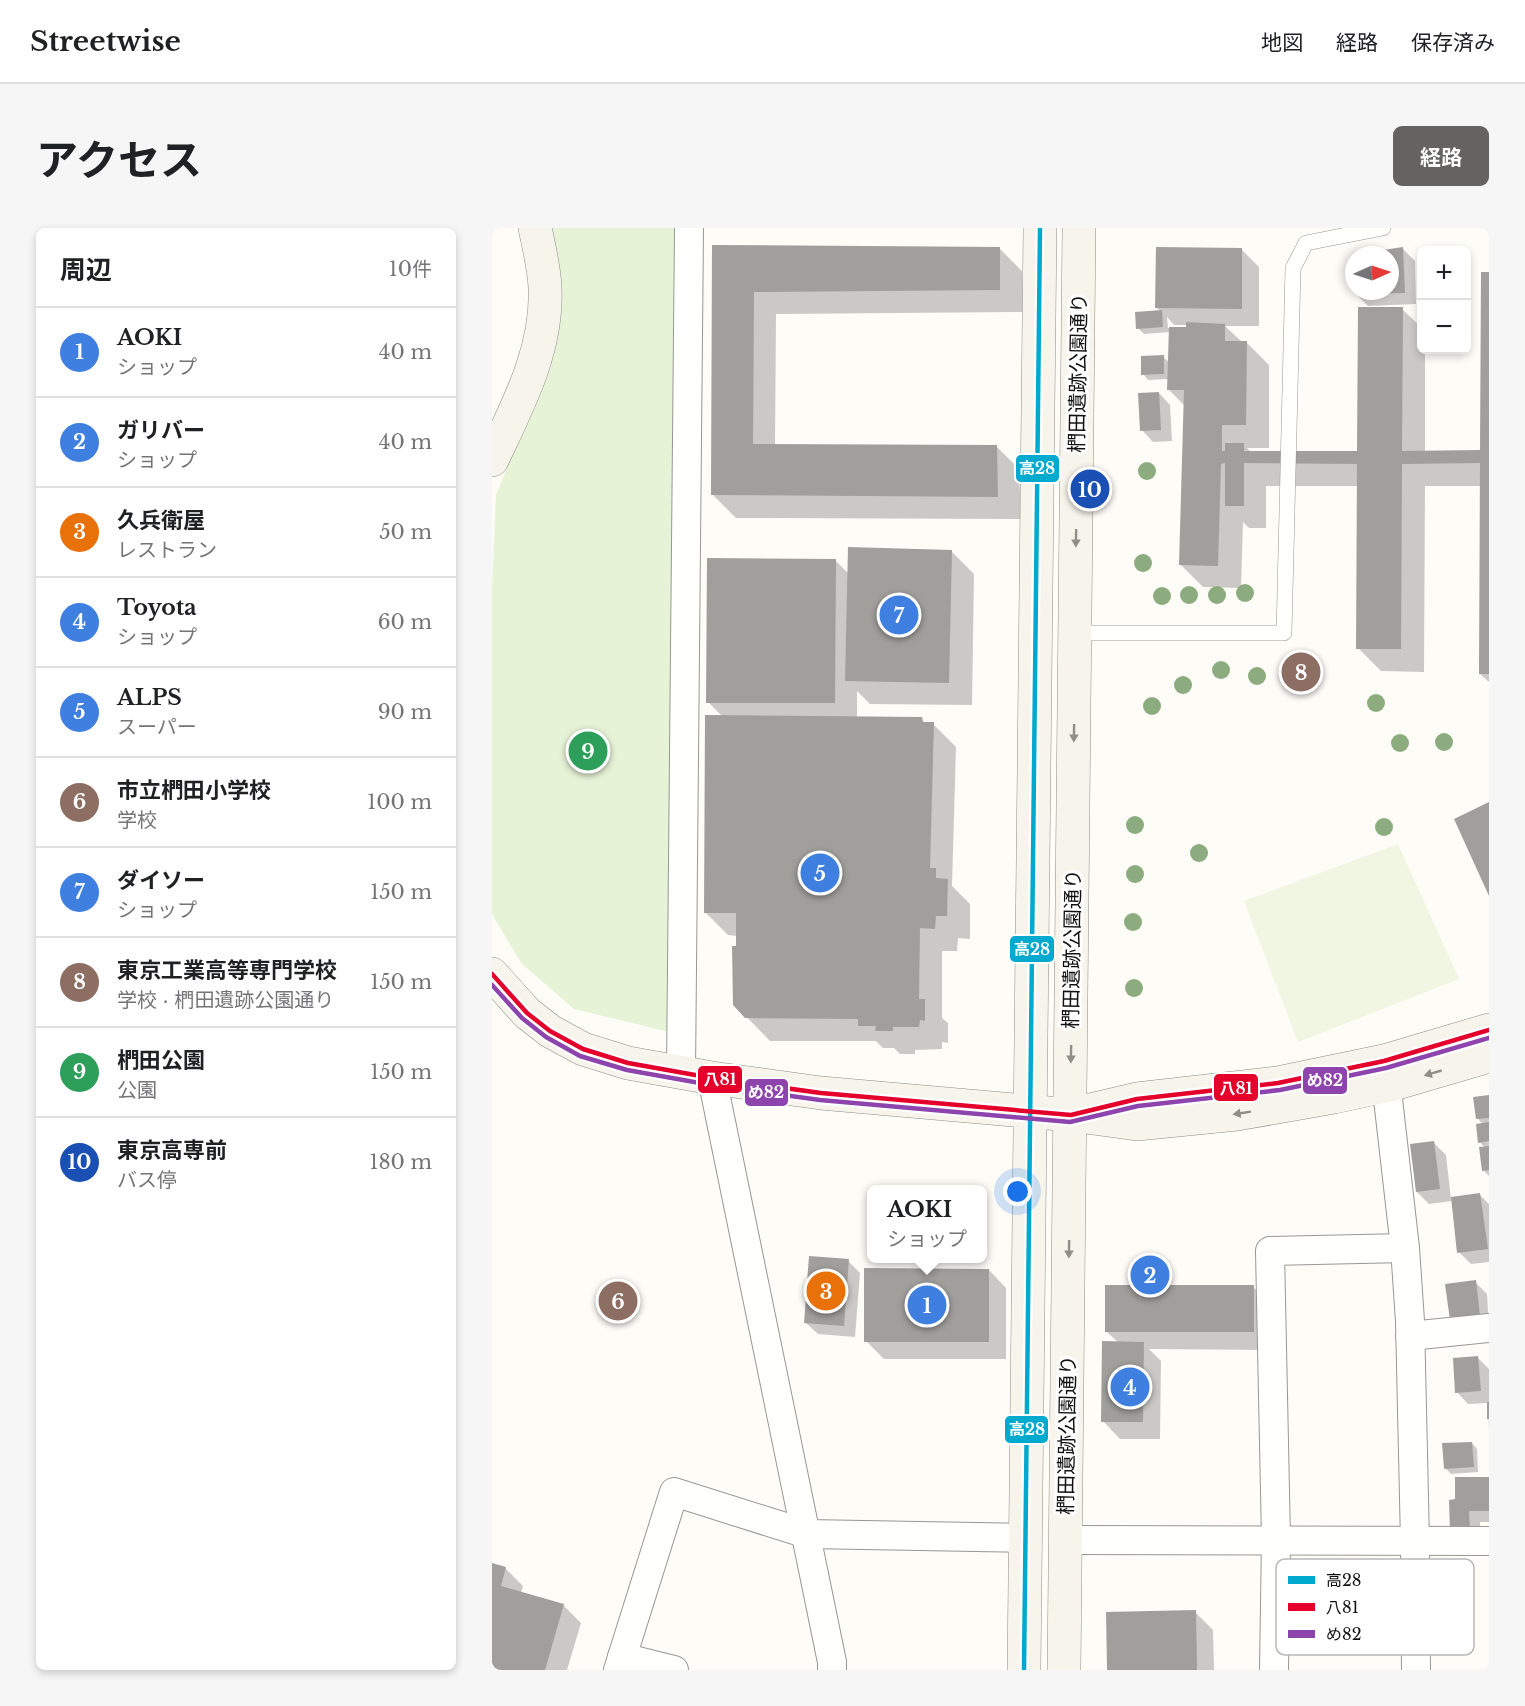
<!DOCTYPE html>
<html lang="ja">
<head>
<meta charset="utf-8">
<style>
  body { margin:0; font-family:"Libre Baskerville","Noto Sans JP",serif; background:#f6f6f6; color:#202124 }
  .controls { position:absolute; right:18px; top:18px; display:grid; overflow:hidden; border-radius:9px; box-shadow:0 3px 9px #0003 }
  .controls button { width:54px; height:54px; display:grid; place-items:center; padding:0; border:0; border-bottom:2px solid #e0e0e0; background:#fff; color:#202124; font:30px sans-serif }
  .compass { position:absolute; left:853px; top:18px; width:54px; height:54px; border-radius:50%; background:#fff; box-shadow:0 3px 9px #0003; rotate:87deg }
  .you { position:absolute; left:526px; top:964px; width:21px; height:21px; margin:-15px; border:4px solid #fff; border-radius:50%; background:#1a73e8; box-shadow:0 0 0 9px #1a73e833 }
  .badge { display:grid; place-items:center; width:39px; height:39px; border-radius:50%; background:#646362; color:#fff; font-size:20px; font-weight:700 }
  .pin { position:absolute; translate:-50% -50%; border:3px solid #fff; box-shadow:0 2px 6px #0006 }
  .popup { position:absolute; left:375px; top:957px; width:120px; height:78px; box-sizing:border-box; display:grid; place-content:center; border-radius:9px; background:#fff; filter:drop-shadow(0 2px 4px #0005); font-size:20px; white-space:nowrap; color:#757577 }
  .popup b { font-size:22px; color:#202124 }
  .popup::after { content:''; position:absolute; left:50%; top:100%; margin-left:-12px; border:12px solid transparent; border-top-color:#fff }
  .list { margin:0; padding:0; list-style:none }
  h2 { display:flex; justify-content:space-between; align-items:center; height:78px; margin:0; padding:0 24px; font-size:26px }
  h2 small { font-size:20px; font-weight:400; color:#757577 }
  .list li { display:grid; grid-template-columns:39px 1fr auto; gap:18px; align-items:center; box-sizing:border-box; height:90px; padding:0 24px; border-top:2px solid #e0e0e0 }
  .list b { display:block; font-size:22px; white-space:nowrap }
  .list p { margin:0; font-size:20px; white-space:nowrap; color:#757577 }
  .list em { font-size:20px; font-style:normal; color:#757577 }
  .map { position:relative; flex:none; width:997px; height:1442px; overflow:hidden; border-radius:9px }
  header { display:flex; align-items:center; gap:36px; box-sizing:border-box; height:84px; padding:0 30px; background:#fff; border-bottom:2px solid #e0e0e0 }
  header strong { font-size:28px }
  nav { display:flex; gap:33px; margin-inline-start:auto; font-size:21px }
  .intro { display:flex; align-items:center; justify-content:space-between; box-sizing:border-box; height:144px; padding:0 36px }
  h1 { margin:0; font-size:42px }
  .button { padding:15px 27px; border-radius:9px; background:#646362; color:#fff; font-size:21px; font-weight:700 }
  main { display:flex; gap:36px; padding:0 36px }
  aside { flex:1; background:#fff; border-radius:9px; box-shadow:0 3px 9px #0003 }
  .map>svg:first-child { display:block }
  .green { fill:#e7f3d7 }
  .pitch { fill:#f0f6e1 }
  .shadow { fill:#0003; fill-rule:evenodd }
  .building { fill:#a19f9c }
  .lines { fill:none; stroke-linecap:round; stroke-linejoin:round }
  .lane-casing { stroke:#979795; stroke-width:16 }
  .street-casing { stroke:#979795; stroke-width:30 }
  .secondary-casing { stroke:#8e8d8b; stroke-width:34 }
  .lane { stroke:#fffffe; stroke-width:15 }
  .street { stroke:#fffffe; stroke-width:28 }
  .secondary { stroke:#f6f4eb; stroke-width:33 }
  .bus-1-casing { stroke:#fff; stroke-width:9 }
  .bus-2-casing { stroke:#fff; stroke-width:9 }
  .bus-3-casing { stroke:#fff; stroke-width:9 }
  .bus-1 { stroke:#00a9ce; stroke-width:4.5 }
  .bus-2 { stroke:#e4002b; stroke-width:4.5 }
  .bus-3 { stroke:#8e44ad; stroke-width:4.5 }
  .tree { fill:#8cac80 }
  .oneway { fill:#8f8e89 }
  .labels { text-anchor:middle; stroke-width:6; stroke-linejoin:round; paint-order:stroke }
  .street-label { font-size:20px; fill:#111; stroke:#fff }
  .key { fill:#fff; stroke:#b8b8b8; stroke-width:1.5 }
  .key-label { font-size:16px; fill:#111 }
  .line-badge { stroke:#fff; stroke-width:2 }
  .badge-label { font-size:16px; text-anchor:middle; font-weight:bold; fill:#fff }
</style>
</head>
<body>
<header>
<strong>Streetwise</strong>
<nav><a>地図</a><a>経路</a><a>保存済み</a></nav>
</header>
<div class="intro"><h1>アクセス</h1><a class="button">経路</a></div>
<main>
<aside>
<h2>周辺<small>10件</small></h2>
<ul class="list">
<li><span class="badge" style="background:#3f7fe0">1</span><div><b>AOKI</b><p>ショップ</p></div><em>40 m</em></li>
<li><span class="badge" style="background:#3f7fe0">2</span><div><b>ガリバー</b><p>ショップ</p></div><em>40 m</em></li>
<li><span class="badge" style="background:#e8710a">3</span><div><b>久兵衛屋</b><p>レストラン</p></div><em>50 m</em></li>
<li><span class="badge" style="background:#3f7fe0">4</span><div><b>Toyota</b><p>ショップ</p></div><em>60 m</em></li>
<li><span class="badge" style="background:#3f7fe0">5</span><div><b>ALPS</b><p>スーパー</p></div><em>90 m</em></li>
<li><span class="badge" style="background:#8d6e63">6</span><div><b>市立椚田小学校</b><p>学校</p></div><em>100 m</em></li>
<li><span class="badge" style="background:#3f7fe0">7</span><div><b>ダイソー</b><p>ショップ</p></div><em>150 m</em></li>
<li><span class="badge" style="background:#8d6e63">8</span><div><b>東京工業高等専門学校</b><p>学校 · 椚田遺跡公園通り</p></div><em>150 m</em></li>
<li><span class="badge" style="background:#2e9e5b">9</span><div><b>椚田公園</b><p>公園</p></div><em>150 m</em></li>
<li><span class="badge" style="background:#1a4fb4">10</span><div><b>東京高専前</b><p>バス停</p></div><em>180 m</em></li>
</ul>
</aside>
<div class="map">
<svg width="997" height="1442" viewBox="0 0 997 1442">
  <rect width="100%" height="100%" fill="#fdfcf7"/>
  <!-- green -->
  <polygon class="green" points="60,0 197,0 190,807 82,781 29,735 0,686 0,359 4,267 61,128 66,103"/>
  <!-- pitch -->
  <polygon class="pitch" points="906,616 967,751 806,814 752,673"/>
  <!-- shadow -->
  <g class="shadow">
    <polygon points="222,19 507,20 530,43 531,84 284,86 283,218 504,218 527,241 529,291 244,290 221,267"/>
    <polygon points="911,21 923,33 924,76 876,78 864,66 864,63 898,63 898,27 866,27"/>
    <path d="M750,22L767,39V98H733L750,114H754L777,137V220H755L759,224L867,225L910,81L930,100V122H933V224H990L997,46V454L988,446L989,258H933L932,444L889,443L866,420L867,258H774V300H757L751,294L749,360L711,359L688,336L693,178L676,161L677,151L656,152L651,146L671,129L677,134L678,104L652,106L646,100L669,84L664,79ZM675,89L682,97H695V101L676,100Z"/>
    <polygon points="667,165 678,177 680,213 661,214 650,202"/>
    <polygon points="459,323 482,346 480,477 378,476 365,463 365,490 429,491 434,496 441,496 464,519 460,658 478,676 478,711 466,710 465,723 450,723 450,790 456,795 456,815 450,814 450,821 423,822 423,826 408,826 402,820 391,820 384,813 278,813 242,776 245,708 236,707 213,684 231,489 216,474 343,332 357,346"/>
    <polygon points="997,868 997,948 991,942 993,920 988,914 992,897 986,891"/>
    <polygon points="942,915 954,927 959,971 988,967 997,976 997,1034 979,1036 967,1024 960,973 937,976 925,964"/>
    <polygon points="356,1033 368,1045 363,1109 326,1106 314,1095"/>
    <polygon points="497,1042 514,1060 514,1131 392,1131 374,1113"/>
    <polygon points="983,1054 995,1066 997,1100 971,1103"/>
    <polygon points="761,1059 779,1077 779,1122 657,1121 669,1133 668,1211 628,1211 611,1193 627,1115 614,1103"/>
    <polygon points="986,1130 997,1141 997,1204 996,1175 976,1176 965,1164"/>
    <polygon points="980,1215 985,1221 986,1244 959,1246 953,1240"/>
    <polygon points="997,1250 997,1294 988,1294 989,1314 972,1314 964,1273"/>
    <polygon points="0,1337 13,1340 31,1358 29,1365 71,1377 89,1395 75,1442 0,1442"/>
    <polygon points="703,1384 721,1402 722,1442 617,1442"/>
  </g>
  <!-- building -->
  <g class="building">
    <polygon points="220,17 508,19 508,62 262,64 261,216 505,217 506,269 219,267"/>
    <polygon points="664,19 750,20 750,81 663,80"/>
    <polygon points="911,19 913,65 863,66 863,63 898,63 898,27 865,26"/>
    <polygon points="989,44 997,44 997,446 987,446 988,235 910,236 909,421 864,421 865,236 752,235 752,278 733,278 733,235 729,236 726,338 687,337 692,162 675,162 677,99 694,99 694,94 733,96 733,113 755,113 754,197 730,197 730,223 733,223 733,215 752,215 752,223 865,223 866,79 911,79 910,223 988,222"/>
    <polygon points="670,82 671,99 644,101 643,84"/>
    <polygon points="672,127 672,146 649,147 649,128"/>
    <polygon points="667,164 669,202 648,203 646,165"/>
    <polygon points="356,319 460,322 457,455 353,453"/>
    <polygon points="215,330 344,331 343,475 214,475"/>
    <polygon points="213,487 430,489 431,494 442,494 438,640 444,640 444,650 456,651 455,688 444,688 443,701 428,700 427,771 433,771 433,793 428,792 427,799 401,799 401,803 383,803 384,798 366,798 366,791 253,790 241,777 240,718 244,718 244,685 212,685"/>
    <polygon points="997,574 997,668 962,591"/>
    <polygon points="997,867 997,890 984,891 981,869"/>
    <polygon points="997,894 997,913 986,915 984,896"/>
    <polygon points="942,913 948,961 924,964 918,916"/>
    <polygon points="997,918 997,942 990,943 987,919"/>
    <polygon points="988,965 996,1021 965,1025 959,969"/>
    <polygon points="317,1028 357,1031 352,1098 312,1095"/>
    <polygon points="372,1040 497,1041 497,1114 372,1114"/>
    <polygon points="984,1052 988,1088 958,1092 953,1056"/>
    <rect x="613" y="1057" width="149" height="47"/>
    <polygon points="610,1113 652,1114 651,1194 609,1194"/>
    <polygon points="986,1128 989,1163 963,1165 961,1130"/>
    <rect x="995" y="1174" width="2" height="17"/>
    <polygon points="980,1214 982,1239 952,1241 950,1215"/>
    <polygon points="963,1249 997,1249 997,1283 977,1283 978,1302 958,1303 957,1272 963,1271"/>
    <polygon points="0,1335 14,1339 9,1358 72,1376 53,1442 0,1442"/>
    <polygon points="704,1382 705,1442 615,1442 614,1384"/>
  </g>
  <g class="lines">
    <!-- lane casing -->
    <g class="lane-casing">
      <polyline id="lane" points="583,405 792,405 801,40 814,15 891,0"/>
    </g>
    <!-- street casing -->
    <g class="street-casing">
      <g id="street">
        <polyline points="892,836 913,1020 918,1093 923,1314 924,1442"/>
        <polyline points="189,845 197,0"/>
        <polyline points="220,850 340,1434 340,1442"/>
        <polyline points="918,1108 997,1100"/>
        <polyline points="574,1312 997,1313"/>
        <polyline points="130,1429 182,1442"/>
        <polyline points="126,1442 182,1264 315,1306 534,1310"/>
        <polyline points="782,1442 784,1311 778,1023 913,1020"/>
      </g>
    </g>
    <!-- secondary casing -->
    <g class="secondary-casing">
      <g id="secondary">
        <path d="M0,232C26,177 56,121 53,59C52,39 47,19 43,0"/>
        <polyline points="0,746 35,785 58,803 91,821 136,835 220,850 329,865 579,887 645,896 745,886 842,869 902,856 997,828"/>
        <polyline points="598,882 645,871 786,855 892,833 997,802"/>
        <polyline points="532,1442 548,0"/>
        <polyline points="572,1442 587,0"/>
      </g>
    </g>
    <!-- lane -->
    <use href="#lane" class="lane"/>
    <!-- street -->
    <use href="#street" class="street"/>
    <!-- secondary -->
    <use href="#secondary" class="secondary"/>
    <!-- bus-1 casing -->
    <g class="bus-1-casing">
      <polyline id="bus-1" points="532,1442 548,0"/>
    </g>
    <!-- bus-2 casing -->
    <g class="bus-2-casing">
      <polyline id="bus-2" points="0,746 35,785 58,803 91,821 136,835 220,850 329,865 579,887 645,871 786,855 892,833 997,802"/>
    </g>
    <!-- bus-3 casing -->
    <g class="bus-3-casing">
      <polyline id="bus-3" points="0,757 30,790 54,809 88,828 135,842 219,857 328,872 578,894 646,878 788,862 894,840 997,810"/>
    </g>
    <!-- bus-1 -->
    <use href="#bus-1" class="bus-1"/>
    <!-- bus-2 -->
    <use href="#bus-2" class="bus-2"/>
    <!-- bus-3 -->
    <use href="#bus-3" class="bus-3"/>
  </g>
  <!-- trees -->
  <g class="tree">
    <circle cx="655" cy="243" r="9"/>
    <circle cx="651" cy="335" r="9"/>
    <circle cx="753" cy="365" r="9"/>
    <circle cx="697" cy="367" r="9"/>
    <circle cx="725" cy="367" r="9"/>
    <circle cx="670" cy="368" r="9"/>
    <circle cx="729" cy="442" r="9"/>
    <circle cx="765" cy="448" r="9"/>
    <circle cx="691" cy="457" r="9"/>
    <circle cx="884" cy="475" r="9"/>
    <circle cx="660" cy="478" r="9"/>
    <circle cx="952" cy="514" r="9"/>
    <circle cx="908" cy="515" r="9"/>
    <circle cx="643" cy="597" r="9"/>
    <circle cx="892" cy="599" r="9"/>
    <circle cx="707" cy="625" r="9"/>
    <circle cx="643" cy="646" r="9"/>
    <circle cx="641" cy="694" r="9"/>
    <circle cx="642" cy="760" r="9"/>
  </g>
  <!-- one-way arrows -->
  <defs><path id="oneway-solid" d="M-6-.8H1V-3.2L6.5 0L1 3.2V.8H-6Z" transform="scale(1.5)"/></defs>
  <g class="oneway">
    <use href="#oneway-solid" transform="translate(584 310) rotate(91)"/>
    <use href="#oneway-solid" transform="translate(582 505) rotate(91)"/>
    <use href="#oneway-solid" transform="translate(579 826) rotate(91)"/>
    <use href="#oneway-solid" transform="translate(941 845) rotate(164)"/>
    <use href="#oneway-solid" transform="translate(750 885) rotate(171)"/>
    <use href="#oneway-solid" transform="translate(577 1021) rotate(91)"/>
  </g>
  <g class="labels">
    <!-- street labels -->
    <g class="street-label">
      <text transform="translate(586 145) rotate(-89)" y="7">椚田遺跡公園通り</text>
      <text transform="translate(580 721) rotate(-89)" y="7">椚田遺跡公園通り</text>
      <text transform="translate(575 1207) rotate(-89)" y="7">椚田遺跡公園通り</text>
    </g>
  </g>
  <!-- legend -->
  <rect x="784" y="1331" width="198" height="96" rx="9" class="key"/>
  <rect x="796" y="1348" width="27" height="8" fill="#00a9ce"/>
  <rect x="796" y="1375" width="27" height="8" fill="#e4002b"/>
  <rect x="796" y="1402" width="27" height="8" fill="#8e44ad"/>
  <g class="key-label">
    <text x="834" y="1358">高28</text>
    <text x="834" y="1385">八81</text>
    <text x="834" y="1412">め82</text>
  </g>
  <g class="line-badge">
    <rect x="523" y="226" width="45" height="29" rx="6" fill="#00a9ce"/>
    <rect x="517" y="707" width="46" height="28" rx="6" fill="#00a9ce"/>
    <rect x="205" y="837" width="46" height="29" rx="6" fill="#e4002b"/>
    <rect x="810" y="838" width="46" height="29" rx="6" fill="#8e44ad"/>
    <rect x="721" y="845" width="46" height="29" rx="6" fill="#e4002b"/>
    <rect x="252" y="850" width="45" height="29" rx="6" fill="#8e44ad"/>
    <rect x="512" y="1187" width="45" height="29" rx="6" fill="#00a9ce"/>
  </g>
  <g class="badge-label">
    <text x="545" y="246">高28</text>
    <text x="540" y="727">高28</text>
    <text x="228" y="857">八81</text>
    <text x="833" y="858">め82</text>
    <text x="744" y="866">八81</text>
    <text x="274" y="870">め82</text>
    <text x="535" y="1207">高28</text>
  </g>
</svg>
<div class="controls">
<button>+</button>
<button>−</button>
</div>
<svg class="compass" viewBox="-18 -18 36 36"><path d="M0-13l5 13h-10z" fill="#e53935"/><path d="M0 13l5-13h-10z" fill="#757577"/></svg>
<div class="you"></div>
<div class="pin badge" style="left:435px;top:1077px;background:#3f7fe0">1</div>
<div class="popup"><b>AOKI</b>ショップ</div>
<div class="pin badge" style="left:658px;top:1047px;background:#3f7fe0">2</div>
<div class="pin badge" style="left:334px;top:1063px;background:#e8710a">3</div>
<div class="pin badge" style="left:638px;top:1159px;background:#3f7fe0">4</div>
<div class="pin badge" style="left:328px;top:645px;background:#3f7fe0">5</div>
<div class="pin badge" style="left:126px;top:1073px;background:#8d6e63">6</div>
<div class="pin badge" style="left:407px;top:387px;background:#3f7fe0">7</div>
<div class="pin badge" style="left:809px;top:444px;background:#8d6e63">8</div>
<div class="pin badge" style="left:96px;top:523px;background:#2e9e5b">9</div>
<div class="pin badge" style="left:598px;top:261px;background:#1a4fb4">10</div>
</div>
</main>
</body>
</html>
